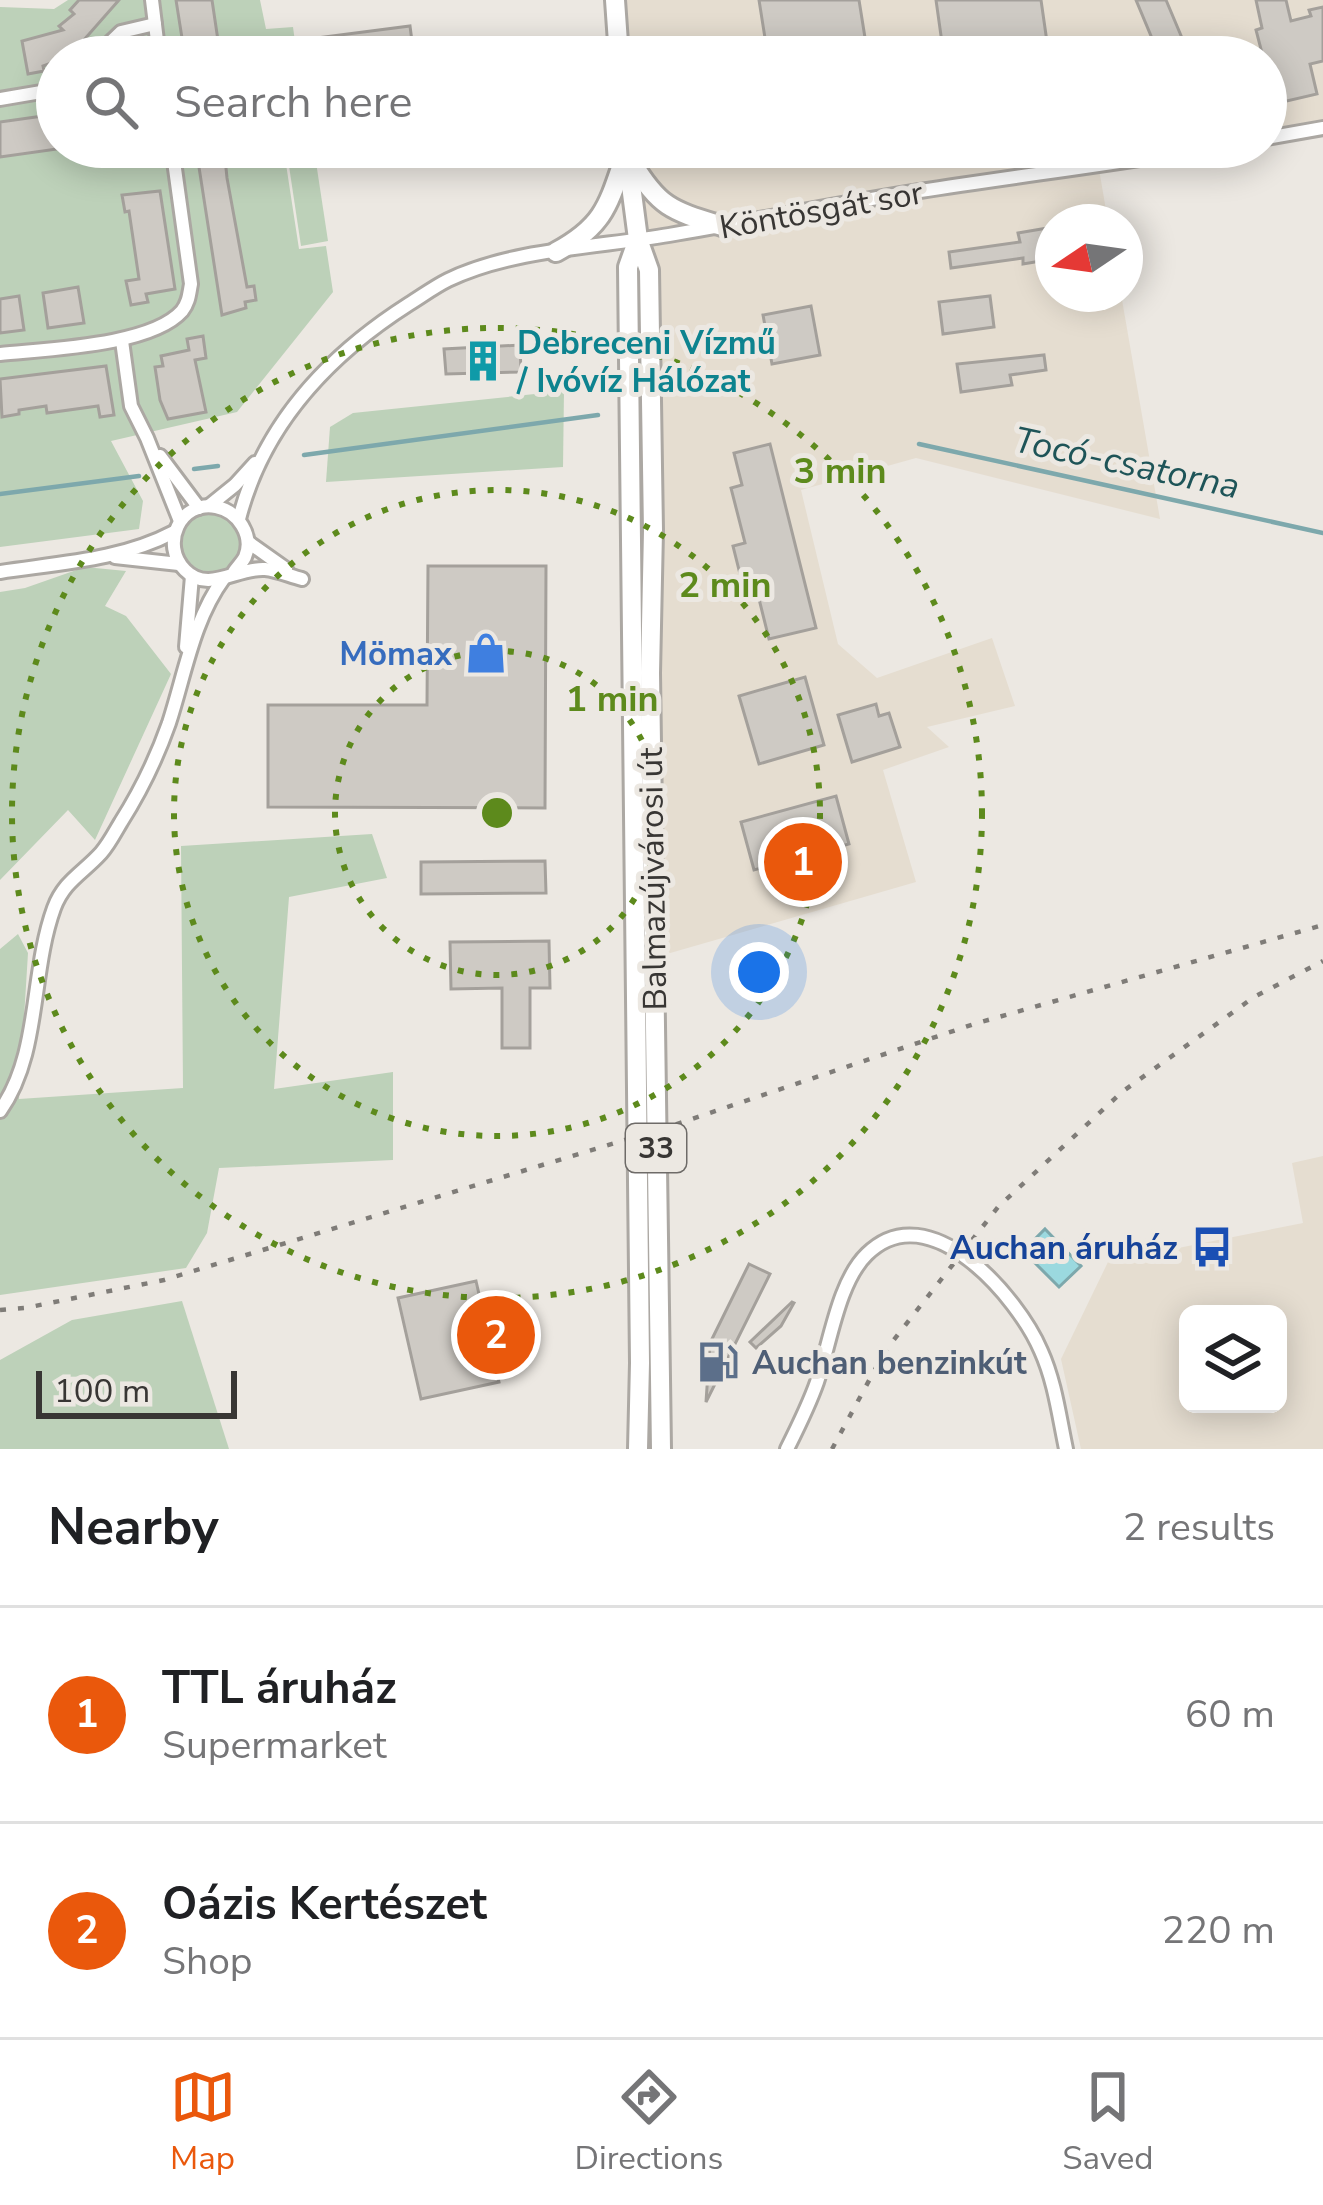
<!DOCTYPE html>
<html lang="en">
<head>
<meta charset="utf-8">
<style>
  body { margin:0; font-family:"Nunito Sans",sans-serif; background:#f2f2f2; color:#202124 }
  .controls { position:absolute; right:36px; bottom:36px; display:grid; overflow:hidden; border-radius:18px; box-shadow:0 6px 30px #0003 }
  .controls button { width:108px; height:108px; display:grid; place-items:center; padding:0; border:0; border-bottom:3px solid #e0e0e0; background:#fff; color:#202124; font:60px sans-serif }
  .compass { position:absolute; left:1035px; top:204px; width:108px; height:108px; border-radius:50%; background:#fff; box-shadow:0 6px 30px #0003; rotate:257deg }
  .scale { position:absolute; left:36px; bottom:30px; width:201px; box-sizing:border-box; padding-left:12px; border:6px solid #383634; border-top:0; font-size:33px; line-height:42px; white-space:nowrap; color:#383634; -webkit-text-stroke:9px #ece8e2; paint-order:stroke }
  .you { position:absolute; left:759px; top:972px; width:42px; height:42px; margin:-30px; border:9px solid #fff; border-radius:50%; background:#1a73e8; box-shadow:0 0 0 18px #1a73e833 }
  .badge { display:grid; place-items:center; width:78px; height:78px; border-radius:50%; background:#ea580c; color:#fff; font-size:39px; font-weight:700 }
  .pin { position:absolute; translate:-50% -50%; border:6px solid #fff; box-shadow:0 3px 12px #0006 }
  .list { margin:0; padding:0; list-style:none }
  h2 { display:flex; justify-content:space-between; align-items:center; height:156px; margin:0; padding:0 48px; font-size:51px }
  h2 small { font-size:39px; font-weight:400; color:#757577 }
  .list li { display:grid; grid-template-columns:78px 1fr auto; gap:36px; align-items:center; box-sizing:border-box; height:216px; padding:0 48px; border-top:3px solid #e0e0e0 }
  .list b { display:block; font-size:45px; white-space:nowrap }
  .list p { margin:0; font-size:39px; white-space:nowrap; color:#757577 }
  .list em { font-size:39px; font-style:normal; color:#757577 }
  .icon { flex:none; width:66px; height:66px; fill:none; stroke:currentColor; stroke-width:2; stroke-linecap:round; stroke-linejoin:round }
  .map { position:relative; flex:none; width:1323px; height:1449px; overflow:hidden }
  .search { position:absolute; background:#fff; box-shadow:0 6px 30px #0003; left:36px; right:36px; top:36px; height:132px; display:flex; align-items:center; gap:30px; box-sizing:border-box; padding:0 42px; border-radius:66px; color:#757577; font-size:45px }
  .sheet { height:588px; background:#fff }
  nav { display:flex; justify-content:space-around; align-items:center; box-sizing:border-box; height:168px; border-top:3px solid #e0e0e0; background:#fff; font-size:33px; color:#757577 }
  nav a { display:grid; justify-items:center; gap:6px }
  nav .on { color:#ea580c }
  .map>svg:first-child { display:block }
  .built { fill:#e5ddd0; fill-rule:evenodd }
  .green { fill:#bdd1b9 }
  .water { fill:#9bd9df; stroke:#7da8ac; stroke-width:3 }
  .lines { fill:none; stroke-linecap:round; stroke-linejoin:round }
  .stream { stroke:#7da8ac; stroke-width:4.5 }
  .building { fill:#cecac4; stroke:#a4a09b; stroke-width:3 }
  .minor-casing { stroke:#aca8a3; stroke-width:18 }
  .primary-casing { stroke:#aca8a3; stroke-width:24 }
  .minor { stroke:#fff; stroke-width:12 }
  .primary { stroke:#fff; stroke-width:18 }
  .rail { stroke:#7f7c78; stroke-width:4.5; stroke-dasharray:6 12; stroke-linecap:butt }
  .ring { fill:none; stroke:#5d8a1c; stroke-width:6; stroke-dasharray:6 12 }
  .labels { text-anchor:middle; stroke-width:10; stroke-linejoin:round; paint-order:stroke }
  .shield { fill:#ece8e2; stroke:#6e6b68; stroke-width:3 }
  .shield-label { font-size:30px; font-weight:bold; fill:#383634 }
  .street-label { font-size:33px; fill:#383634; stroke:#ece8e2 }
  .culture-label { font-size:33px; font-weight:bold; fill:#0d838f; stroke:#ece8e2; text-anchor:start }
  .shop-label { font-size:33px; font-weight:bold; fill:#366cbe; stroke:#ece8e2; text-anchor:end }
  .transit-label { font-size:33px; font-weight:bold; fill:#164399; stroke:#ece8e2; text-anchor:end }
  .service-label { font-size:33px; font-weight:bold; fill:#4e5e75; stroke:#ece8e2; text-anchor:start }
  .water-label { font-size:36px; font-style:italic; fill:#1e5458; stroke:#ece8e2 }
  .centre { fill:#5d8a1c; stroke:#ece8e2; stroke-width:6 }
  .ring-label { font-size:36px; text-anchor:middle; font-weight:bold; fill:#5d8a1c; stroke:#ece8e2; stroke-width:10; stroke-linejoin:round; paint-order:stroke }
</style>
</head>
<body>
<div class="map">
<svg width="1323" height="1449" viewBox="0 0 1323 1449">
  <rect width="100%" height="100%" fill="#ece8e2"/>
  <!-- built -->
  <g class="built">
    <polygon points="604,0 1323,0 1323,121 1266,130 1266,57 611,57"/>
    <polygon points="622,147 1157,147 1097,157 1108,222 1053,222 1053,294 1121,294 1160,519 916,458 801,490 838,644 877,678 992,638 1015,706 927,727 949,747 883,770 916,882 639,962 633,235"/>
    <path d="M1323,1156V1449H1081L1061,1359L1108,1262L1303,1223L1292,1163ZM1188,1314H1278V1404H1188Z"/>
  </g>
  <!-- green -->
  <g class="green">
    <polygon points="68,0 260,0 266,29 293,27 297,57 57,57 57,147 305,147 284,151 299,249 326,246 333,292 237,412 111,441 143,501 139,529 0,547 0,7 54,9"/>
    <polygon points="316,162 328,241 301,246 289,166"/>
    <polygon points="564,391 563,467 326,482 330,427 353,413"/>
    <circle cx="210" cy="543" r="30"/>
    <polygon points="85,567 126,571 105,606 126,616 171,674 95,840 68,810 0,880 0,592 25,588"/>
    <polygon points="372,834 387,878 289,897 274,1089 393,1072 393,1160 219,1168 207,1233 186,1268 0,1295 0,949 18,934 28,953 19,1099 183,1088 181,846"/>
    <polygon points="182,1301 229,1449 0,1449 0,1360 72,1320"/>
  </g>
  <!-- water -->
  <polygon class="water" points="1045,1229 1081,1266 1059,1287 1023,1251"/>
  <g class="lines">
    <!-- stream -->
    <g class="stream">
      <polyline points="919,444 1323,533"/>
      <polyline points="304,455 598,415"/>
      <polyline points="194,469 218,466"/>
      <polyline points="0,494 139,476"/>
    </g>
  </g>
  <!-- building -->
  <g class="building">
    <polygon points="79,0 119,0 83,41 66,54 67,57 57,57 57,61 43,66 44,71 28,74 22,41 63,30 59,26 74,14 70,10"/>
    <polygon points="176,0 212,0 220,54 185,57"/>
    <polygon points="759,0 859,0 866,44 768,57"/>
    <polygon points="936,0 1041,0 1047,42 1064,40 1067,57 944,57"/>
    <polygon points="1136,0 1166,0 1190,57 1169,57 1162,40 1154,43"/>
    <polygon points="1256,0 1286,0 1291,21 1311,16 1309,10 1323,7 1323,61 1310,64 1317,94 1274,104 1266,71 1266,57 1263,57 1256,30 1262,28"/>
    <polygon points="410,26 414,57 304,57 301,40"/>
    <polygon points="57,114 57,149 0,157 0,122"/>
    <polygon points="230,147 232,157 225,158 227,178 247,287 254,286 256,300 245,302 246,308 222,315 196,148"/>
    <polygon points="820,147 844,147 846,157 822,160"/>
    <polygon points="160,191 175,289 146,294 148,302 131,305 126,281 139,279 129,211 125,212 122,195"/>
    <polygon points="1053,227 1053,259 1023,264 1023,258 951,268 949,252 1020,242 1018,233"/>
    <polygon points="78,287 84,323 48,328 43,293"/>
    <polygon points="19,296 24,330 0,333 0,299"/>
    <polygon points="990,296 994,327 943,334 939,302"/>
    <polygon points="811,306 820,355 772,364 763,315"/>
    <polygon points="203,336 206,358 195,360 206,412 168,419 160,400 155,367 163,366 161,356 189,350 187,339"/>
    <polygon points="520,345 521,372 446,374 444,349"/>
    <polygon points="1044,355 1046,370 1010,375 1012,385 961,392 957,364"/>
    <polygon points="106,366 114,415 100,417 98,406 47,413 46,406 19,410 19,414 2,417 0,379"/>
    <polygon points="770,444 816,628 769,639 754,579 742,582 733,546 745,543 731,488 742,485 734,453"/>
    <polygon points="428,566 546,566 545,808 268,807 268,705 427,705"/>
    <polygon points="805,677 824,745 759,764 739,696"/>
    <polygon points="876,704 879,716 889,713 900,747 852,762 838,715"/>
    <polygon points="836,796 849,844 754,870 741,822"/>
    <polygon points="545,861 546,893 421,894 421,862"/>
    <polygon points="549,941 550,988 530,988 530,1048 502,1048 502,988 451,989 450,942"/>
    <polygon points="749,1264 770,1274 706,1402 710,1343"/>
    <polygon points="476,1281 499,1382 421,1399 398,1298"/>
    <polygon points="792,1302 794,1303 781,1326 756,1348 750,1342"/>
  </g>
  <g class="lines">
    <!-- minor casing -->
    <g class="minor-casing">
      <g id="minor">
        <polyline points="152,0 159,57"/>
        <polyline points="95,57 121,32 155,24"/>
        <polyline points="0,99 47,91 57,87"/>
        <polyline points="1266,138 1323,128"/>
        <polyline points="122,341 131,406 147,438 180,521"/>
        <path d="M0,354C46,349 151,346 182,311C189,302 189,294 191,284L172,147"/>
        <polyline points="160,456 199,508"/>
        <polyline points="209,506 235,485 255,463"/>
        <path d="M239,519C263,425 329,355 409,304C422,296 434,287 448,280C512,249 599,247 669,235C753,221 836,204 920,191C1019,176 1118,163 1217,147"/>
        <polyline points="248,542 286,569"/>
        <polyline points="115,557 179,564"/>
        <path d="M0,572C59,563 121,560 174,532"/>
        <path d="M234,572C237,567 242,563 245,557C254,536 238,511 216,507C180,500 160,545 185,570C208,594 237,567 265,569C277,570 290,576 302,579"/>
        <polyline points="186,647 192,576"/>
        <path d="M0,1111C41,1053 30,974 54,908C64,881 83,873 101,853C109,844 115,832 121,822C140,792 157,757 169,723C185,674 193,620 224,578"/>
        <path d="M787,1449C798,1427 809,1405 817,1382C830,1344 838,1282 867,1254C929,1193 1018,1297 1041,1351C1055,1382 1059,1416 1066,1449"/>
      </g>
    </g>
    <!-- primary casing -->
    <g class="primary-casing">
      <g id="primary">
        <polyline points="615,0 619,57"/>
        <polyline points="626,147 638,239 649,270 653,531 650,673 661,1449"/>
        <path d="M632,162C659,208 673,211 722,226"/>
        <polyline points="638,239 628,267 640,1363 638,1449"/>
        <path d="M556,252C604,226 608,206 625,156"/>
      </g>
    </g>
    <!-- minor -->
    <use href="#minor" class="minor"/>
    <!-- primary -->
    <use href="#primary" class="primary"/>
    <!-- rail -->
    <g class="rail">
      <polyline points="0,1310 25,1308 164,1280 674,1125 974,1024 1323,925"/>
      <polyline points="832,1449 885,1351 998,1207 1122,1092 1254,997 1323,961"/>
    </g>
  </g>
  <!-- distance rings -->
  <g class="ring">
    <circle cx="497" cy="813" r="162"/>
    <circle cx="497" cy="813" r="323"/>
    <circle cx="497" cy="813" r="485"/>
  </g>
  <!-- icons -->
  <defs>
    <g id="building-bare" transform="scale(3.24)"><path d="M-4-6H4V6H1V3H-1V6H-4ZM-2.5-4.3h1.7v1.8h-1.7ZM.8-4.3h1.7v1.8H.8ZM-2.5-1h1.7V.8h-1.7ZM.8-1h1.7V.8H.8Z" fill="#0f9aa8" stroke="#ece8e2" stroke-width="2.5" paint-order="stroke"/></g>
    <g id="shop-bare" transform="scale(3.24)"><path d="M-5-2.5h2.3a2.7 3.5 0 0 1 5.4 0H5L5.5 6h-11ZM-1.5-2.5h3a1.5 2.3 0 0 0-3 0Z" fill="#3f7fe0" stroke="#ece8e2" stroke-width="2.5" paint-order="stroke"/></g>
    <g id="bus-bare" transform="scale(3.24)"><path d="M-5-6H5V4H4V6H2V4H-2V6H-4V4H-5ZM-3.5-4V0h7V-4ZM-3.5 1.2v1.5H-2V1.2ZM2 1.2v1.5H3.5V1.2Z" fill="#1a4fb4" stroke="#ece8e2" stroke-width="2.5" paint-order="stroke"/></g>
    <g id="fuel-bare" transform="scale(3.24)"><path d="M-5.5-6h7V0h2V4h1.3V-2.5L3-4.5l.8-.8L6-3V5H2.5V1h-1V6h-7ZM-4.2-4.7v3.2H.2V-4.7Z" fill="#5c6f8a" stroke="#ece8e2" stroke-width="2.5" paint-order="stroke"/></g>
  </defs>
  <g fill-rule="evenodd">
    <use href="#building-bare" x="483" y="361"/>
    <use href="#shop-bare" x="486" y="653"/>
    <use href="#bus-bare" x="1212" y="1247"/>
    <use href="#fuel-bare" x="718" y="1362"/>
  </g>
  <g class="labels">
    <!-- shield labels -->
    <rect class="shield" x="626" y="1124" width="60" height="48" rx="9"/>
    <g class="shield-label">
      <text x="656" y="1158">33</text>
    </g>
    <!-- street labels -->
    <g class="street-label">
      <text transform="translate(821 209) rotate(-10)" y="12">Köntösgát sor</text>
      <text transform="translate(652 879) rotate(-91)" y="12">Balmazújvárosi út</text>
    </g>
    <!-- culture labels -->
    <g class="culture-label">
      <text x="517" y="354">Debreceni Vízmű<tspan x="517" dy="38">/ Ivóvíz Hálózat</tspan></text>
    </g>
    <!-- shop labels -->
    <g class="shop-label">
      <text x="452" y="665">Mömax</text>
    </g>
    <!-- transit labels -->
    <g class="transit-label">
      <text x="1178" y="1259">Auchan áruház</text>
    </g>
    <!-- service labels -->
    <g class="service-label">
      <text x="752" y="1374">Auchan benzinkút</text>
    </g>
    <!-- water labels -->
    <g class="water-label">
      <text transform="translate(1127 462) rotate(12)" y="13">Tocó-csatorna</text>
    </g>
  </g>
  <circle cx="497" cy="813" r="18" class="centre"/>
  <g class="ring-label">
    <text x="840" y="483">3 min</text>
    <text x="725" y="597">2 min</text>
    <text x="612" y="711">1 min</text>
  </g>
</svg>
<div class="controls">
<button><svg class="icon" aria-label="layers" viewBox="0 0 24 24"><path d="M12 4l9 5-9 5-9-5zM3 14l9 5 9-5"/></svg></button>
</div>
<svg class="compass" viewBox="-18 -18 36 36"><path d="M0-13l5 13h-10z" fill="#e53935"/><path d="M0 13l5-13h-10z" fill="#757577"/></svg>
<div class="scale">100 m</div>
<div class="you"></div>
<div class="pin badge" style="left:803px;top:862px">1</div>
<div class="pin badge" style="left:496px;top:1335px">2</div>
<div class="search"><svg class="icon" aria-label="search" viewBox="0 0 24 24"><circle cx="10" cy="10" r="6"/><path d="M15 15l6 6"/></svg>Search here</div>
</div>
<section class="sheet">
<h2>Nearby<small>2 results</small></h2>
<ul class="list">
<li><span class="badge">1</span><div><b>TTL áruház</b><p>Supermarket</p></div><em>60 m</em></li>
<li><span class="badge">2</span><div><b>Oázis Kertészet</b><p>Shop</p></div><em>220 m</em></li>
</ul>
</section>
<nav>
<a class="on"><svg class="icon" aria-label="map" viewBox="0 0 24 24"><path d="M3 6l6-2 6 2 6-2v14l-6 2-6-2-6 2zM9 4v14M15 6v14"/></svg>Map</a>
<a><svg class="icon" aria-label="directions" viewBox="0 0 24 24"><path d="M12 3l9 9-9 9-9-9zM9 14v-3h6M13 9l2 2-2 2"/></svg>Directions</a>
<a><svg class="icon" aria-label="saved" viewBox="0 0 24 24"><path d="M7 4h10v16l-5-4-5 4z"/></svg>Saved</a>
</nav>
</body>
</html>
